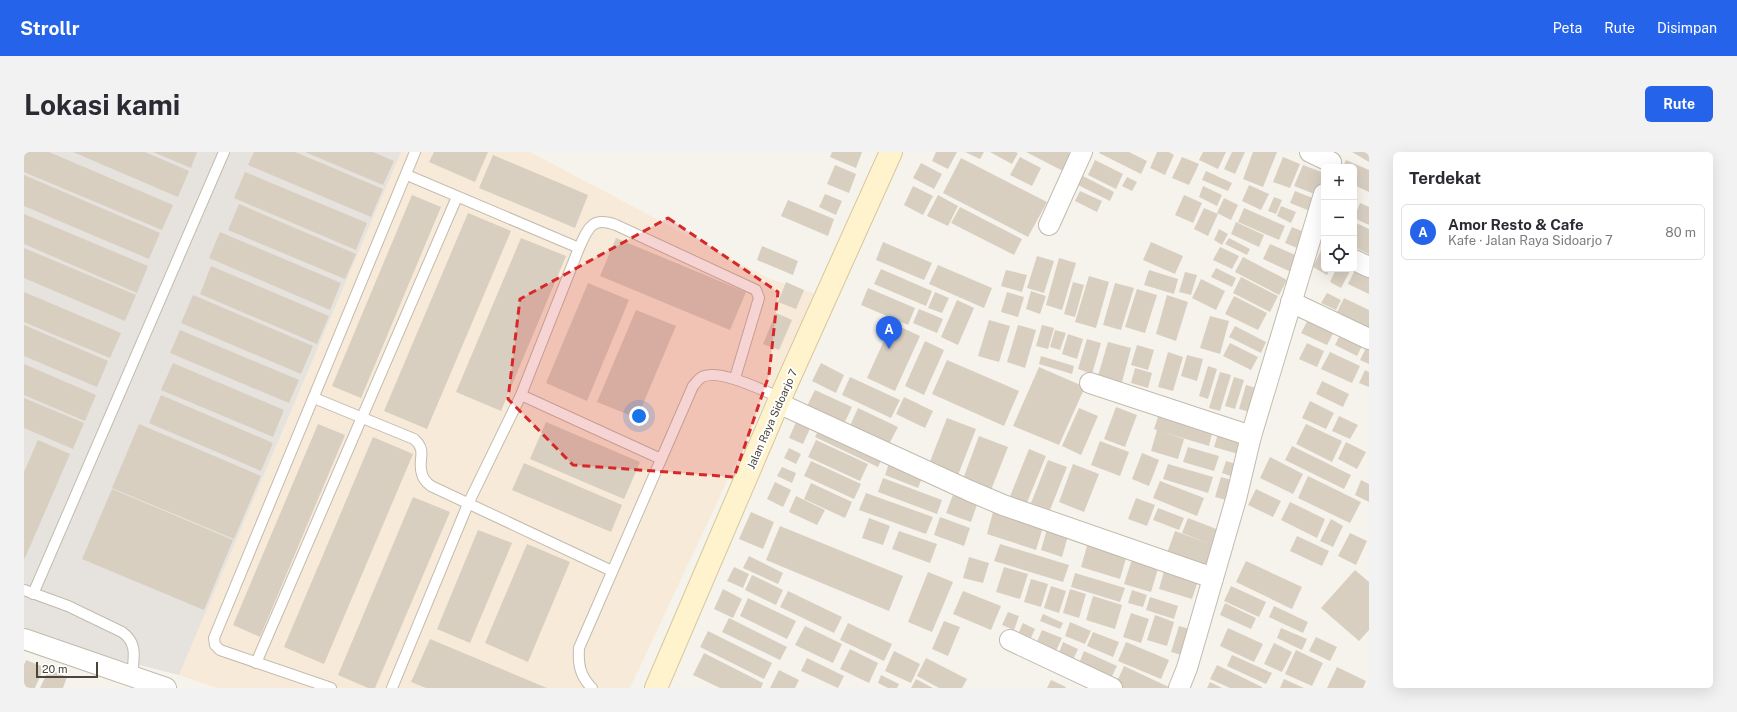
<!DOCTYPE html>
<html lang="id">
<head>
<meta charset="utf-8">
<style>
  body { margin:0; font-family:"Public Sans",sans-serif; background:#f2f2f3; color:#2b2b33 }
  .controls { position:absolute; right:12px; top:12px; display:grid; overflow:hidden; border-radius:6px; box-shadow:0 4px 16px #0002 }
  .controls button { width:36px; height:36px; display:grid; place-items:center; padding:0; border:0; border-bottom:1px solid #e1e1e2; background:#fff; color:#2b2b33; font:20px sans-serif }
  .scale { position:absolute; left:12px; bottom:10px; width:62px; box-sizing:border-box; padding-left:4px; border:2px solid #4b4439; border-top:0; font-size:11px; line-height:14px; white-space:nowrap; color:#4b4439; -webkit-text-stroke:3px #fff; paint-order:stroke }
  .you { position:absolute; left:615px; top:264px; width:14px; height:14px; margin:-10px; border:3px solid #fff; border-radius:50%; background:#1a73e8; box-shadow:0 0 0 6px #1a73e833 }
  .badge { display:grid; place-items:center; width:26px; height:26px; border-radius:50%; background:#2563eb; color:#fff; font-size:13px; font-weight:700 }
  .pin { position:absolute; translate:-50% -33px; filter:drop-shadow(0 1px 2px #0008) }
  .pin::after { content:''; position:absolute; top:21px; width:14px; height:12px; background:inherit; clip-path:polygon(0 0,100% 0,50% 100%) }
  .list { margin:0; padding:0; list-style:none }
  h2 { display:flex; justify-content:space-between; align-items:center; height:52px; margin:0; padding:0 16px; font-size:17px }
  h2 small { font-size:13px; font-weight:400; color:#7c7c81 }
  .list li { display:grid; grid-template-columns:26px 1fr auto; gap:12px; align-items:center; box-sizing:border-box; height:56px; margin:0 8px 8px; padding:0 8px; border:1px solid #e1e1e2; border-radius:6px }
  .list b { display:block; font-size:15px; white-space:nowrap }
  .list p { margin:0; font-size:13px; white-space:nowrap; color:#7c7c81 }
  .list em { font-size:13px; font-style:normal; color:#7c7c81 }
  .icon { flex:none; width:22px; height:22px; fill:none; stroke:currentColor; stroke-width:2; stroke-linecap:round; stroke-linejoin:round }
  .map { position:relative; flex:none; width:1345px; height:536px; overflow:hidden; border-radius:6px }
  header { display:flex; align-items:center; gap:24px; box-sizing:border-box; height:56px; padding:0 20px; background:#2563eb; color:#fff }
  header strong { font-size:19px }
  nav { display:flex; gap:22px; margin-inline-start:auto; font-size:14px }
  .intro { display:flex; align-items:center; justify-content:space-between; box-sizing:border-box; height:96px; padding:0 24px }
  h1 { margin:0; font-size:28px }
  .button { padding:10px 18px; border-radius:6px; background:#2563eb; color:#fff; font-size:14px; font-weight:700 }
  main { display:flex; gap:24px; padding:0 24px }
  aside { flex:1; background:#fff; border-radius:6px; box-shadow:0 4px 16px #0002 }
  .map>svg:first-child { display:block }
  .commercial { fill:#f7ead8 }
  .industrial { fill:#e6e2dd }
  .building { fill:#d8cfc1 }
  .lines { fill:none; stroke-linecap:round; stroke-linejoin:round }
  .service-casing { stroke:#c2bbae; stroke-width:12 }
  .minor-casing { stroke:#c2bbae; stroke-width:22 }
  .secondary-casing { stroke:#d6c79b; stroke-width:24 }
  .service { stroke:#fff; stroke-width:10 }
  .minor { stroke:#fff; stroke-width:20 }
  .secondary { stroke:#fff3cd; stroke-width:22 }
  .marked { fill:#d62828; fill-opacity:0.2; stroke:#d62828; stroke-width:3; stroke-dasharray:8 5; stroke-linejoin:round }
  .labels { text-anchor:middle; stroke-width:4; stroke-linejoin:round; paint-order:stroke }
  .street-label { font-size:11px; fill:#4b4439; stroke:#fff }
</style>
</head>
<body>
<header>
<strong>Strollr</strong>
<nav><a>Peta</a><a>Rute</a><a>Disimpan</a></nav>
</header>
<div class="intro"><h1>Lokasi kami</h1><a class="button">Rute</a></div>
<main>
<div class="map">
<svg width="1345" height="536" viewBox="0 0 1345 536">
  <rect width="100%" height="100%" fill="#f6f3ec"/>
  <!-- commercial -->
  <polygon class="commercial" points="377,0 506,0 744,126 791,142 606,536 193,536 155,523"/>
  <!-- industrial -->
  <polygon class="industrial" points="0,0 377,0 155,523 56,498 0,477"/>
  <!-- building -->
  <g class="building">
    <polygon points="0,0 25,0 149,53 138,78 0,20"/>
    <polygon points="49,0 121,0 165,19 154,45"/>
    <polygon points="129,0 173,0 167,16"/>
    <polygon points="230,0 271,0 359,37 347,65 224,13"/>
    <polygon points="281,0 349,0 370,9 359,33"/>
    <polygon points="410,0 464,0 451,30 405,10"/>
    <polygon points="808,0 838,0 832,16 806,5"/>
    <polygon points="912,0 933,0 924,17 908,9"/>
    <polygon points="941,0 960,0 956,7"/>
    <polygon points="966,0 991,0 994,1 988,12"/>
    <polygon points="1002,0 1044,0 1048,2 1039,19"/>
    <polygon points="1076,0 1105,0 1123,9 1117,22 1075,1"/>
    <polygon points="1133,0 1145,0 1150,3 1141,23 1126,16"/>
    <polygon points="1179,0 1202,0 1194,17 1175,8"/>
    <polygon points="1208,0 1221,0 1211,22 1200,17"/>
    <polygon points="1229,0 1253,0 1239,35 1219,27"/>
    <polygon points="1328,0 1345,0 1345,10"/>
    <polygon points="469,3 564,43 551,76 455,36"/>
    <polygon points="996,5 1017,16 1008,34 986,23"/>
    <polygon points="1158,5 1175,12 1165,33 1148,26"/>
    <polygon points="1259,5 1276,12 1266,36 1249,30"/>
    <polygon points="937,6 1023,50 1004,85 919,41"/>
    <polygon points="1071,8 1099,22 1092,37 1064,23"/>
    <polygon points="1322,8 1345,18 1345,40 1330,33 1330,15 1319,15"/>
    <polygon points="897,11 918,22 910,37 889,26"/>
    <polygon points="811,13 832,22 825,41 803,32"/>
    <polygon points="1279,13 1300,21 1293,43 1270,34"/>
    <polygon points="1182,19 1208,31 1204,39 1178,28"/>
    <polygon points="221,20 343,71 332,98 210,46"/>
    <polygon points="0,23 136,81 125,107 0,54"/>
    <polygon points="1057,23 1090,40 1086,49 1052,32"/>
    <polygon points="1103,25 1113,30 1108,39 1098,34"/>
    <polygon points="1225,33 1245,42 1237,58 1218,49"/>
    <polygon points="889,34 909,44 899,63 880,53"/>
    <polygon points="1179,34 1198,43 1193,54 1175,45"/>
    <polygon points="1056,39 1078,49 1073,60 1051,49"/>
    <polygon points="1271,39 1296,49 1291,61 1266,51"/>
    <polygon points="801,42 818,49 812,63 795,55"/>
    <polygon points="388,43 417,55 337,246 308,234"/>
    <polygon points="914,43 934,54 924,74 903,64"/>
    <polygon points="1160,43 1178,51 1169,71 1151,63"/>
    <polygon points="1250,45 1258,48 1252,62 1244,59"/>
    <polygon points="1200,46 1214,53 1207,68 1193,61"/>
    <polygon points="764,48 810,67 804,84 757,64"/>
    <polygon points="1336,51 1345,55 1345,73 1330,66"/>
    <polygon points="215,52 332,102 321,127 204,78"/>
    <polygon points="1257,54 1272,60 1267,71 1253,64"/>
    <polygon points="936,55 998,87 990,103 927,71"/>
    <polygon points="1180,56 1194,62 1184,84 1170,77"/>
    <polygon points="1220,56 1261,74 1255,88 1214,70"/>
    <polygon points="444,61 487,79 403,277 360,259"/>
    <polygon points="0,62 124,114 113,141 0,92"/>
    <polygon points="1212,70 1240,83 1235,95 1207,82"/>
    <polygon points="1330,70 1345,77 1345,102 1330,95"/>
    <polygon points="1268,75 1285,82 1278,98 1261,91"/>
    <polygon points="1195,77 1204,82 1198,93 1190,88"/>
    <polygon points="196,80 317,131 306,158 185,106"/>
    <polygon points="497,86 542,104 477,259 432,240"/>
    <polygon points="592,86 722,140 706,178 576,124"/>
    <polygon points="1205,86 1226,97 1223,103 1201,92"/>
    <polygon points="859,90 908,111 900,128 852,108"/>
    <polygon points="1127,90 1159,104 1151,122 1119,108"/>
    <polygon points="1246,92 1276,105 1269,121 1239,107"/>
    <polygon points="738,94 774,109 769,123 733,108"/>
    <polygon points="1196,95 1215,104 1208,117 1189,108"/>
    <polygon points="0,96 112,143 101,169 0,126"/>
    <polygon points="1298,96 1300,97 1300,117 1306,117 1303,123 1289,115"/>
    <polygon points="1013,104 1030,109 1020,141 1003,136"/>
    <polygon points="1219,105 1263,128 1255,143 1211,120"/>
    <polygon points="1035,106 1052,111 1038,158 1022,153"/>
    <polygon points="914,113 968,136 960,156 905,132"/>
    <polygon points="187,114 305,164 293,192 176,142"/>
    <polygon points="1192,116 1212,126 1208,135 1187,125"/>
    <polygon points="857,117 908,139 902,154 850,132"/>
    <polygon points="1312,117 1327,117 1317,136 1306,130"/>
    <polygon points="982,118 1003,123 998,140 977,134"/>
    <polygon points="1125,118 1154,127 1150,142 1120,133"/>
    <polygon points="1331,118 1345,125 1345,142 1324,132"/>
    <polygon points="1161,120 1173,123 1167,143 1155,140"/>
    <polygon points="1065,124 1085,130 1072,176 1051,170"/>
    <polygon points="1217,125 1254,144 1246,160 1209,141"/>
    <polygon points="1177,127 1201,139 1192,158 1168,146"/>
    <polygon points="762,130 780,138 772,157 754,150"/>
    <polygon points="1049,130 1060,133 1051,165 1040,162"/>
    <polygon points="564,131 605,148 563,249 522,231"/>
    <polygon points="1091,131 1110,136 1097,178 1079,173"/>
    <polygon points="844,136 891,156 884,173 837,153"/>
    <polygon points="1113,137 1133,143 1121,181 1101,175"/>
    <polygon points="1007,139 1022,144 1016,162 1002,157"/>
    <polygon points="0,140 97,181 86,206 0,170"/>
    <polygon points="911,140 925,146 918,161 904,156"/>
    <polygon points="983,140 1000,145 994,165 977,160"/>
    <polygon points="1303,141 1317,148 1312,158 1297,151"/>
    <polygon points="169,143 289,194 277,222 157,171"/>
    <polygon points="1143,143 1164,150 1152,189 1132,182"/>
    <polygon points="1210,144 1243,161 1234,178 1201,162"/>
    <polygon points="1320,146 1345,158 1345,176 1313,160"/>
    <polygon points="933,148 950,156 934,193 917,185"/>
    <polygon points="895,157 919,167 913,181 889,171"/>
    <polygon points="612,158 652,174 613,266 573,250"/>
    <polygon points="752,161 768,168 755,198 739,192"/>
    <polygon points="1186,164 1205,169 1196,202 1176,196"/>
    <polygon points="1285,166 1311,178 1303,193 1277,181"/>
    <polygon points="965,168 986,174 975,210 954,204"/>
    <polygon points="868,171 896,184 871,239 843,226"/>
    <polygon points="0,173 84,209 73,235 0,204"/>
    <polygon points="994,173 1012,178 1001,216 983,210"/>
    <polygon points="1018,173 1030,176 1024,197 1012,194"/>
    <polygon points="1211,174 1242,190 1237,201 1205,185"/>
    <polygon points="1319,177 1341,188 1333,204 1311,193"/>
    <polygon points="156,178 275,228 265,251 146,201"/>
    <polygon points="1031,178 1042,181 1036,198 1026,195"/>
    <polygon points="1044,182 1059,187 1053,207 1038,202"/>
    <polygon points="1063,187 1077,191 1068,222 1054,217"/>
    <polygon points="901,189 920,198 900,243 881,234"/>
    <polygon points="1084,190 1107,196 1097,234 1073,227"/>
    <polygon points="1345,190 1345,212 1336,208"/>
    <polygon points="1206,191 1234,205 1227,218 1199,204"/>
    <polygon points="1283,191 1300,199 1293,215 1275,207"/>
    <polygon points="1113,193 1130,198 1124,218 1107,213"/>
    <polygon points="1144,200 1159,205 1149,239 1134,235"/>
    <polygon points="1306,200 1336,214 1328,231 1297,217"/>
    <polygon points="1163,203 1179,207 1173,229 1157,224"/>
    <polygon points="1017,204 1050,214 1048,222 1015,212"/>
    <polygon points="923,208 995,239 980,274 908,242"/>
    <polygon points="149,211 260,258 249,285 137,238"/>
    <polygon points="797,211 820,223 812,241 788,229"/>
    <polygon points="0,212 72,243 61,269 0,243"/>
    <polygon points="1184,214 1193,217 1184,247 1175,244"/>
    <polygon points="1015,215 1061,235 1035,293 989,274"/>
    <polygon points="1111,216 1128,221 1124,236 1107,231"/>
    <polygon points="1341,218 1345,220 1345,235 1335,231"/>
    <polygon points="1196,220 1207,223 1196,259 1185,256"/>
    <polygon points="826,225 876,248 867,266 818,243"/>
    <polygon points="1210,225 1220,228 1211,257 1201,254"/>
    <polygon points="1298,229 1325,242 1319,255 1292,242"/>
    <polygon points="1222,233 1236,237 1229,261 1215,257"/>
    <polygon points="791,238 828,255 818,276 781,258"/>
    <polygon points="137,243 249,291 237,319 125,271"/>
    <polygon points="880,245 909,259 901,276 872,262"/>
    <polygon points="0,246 60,271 49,297 0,276"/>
    <polygon points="1286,249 1310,261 1302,277 1278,266"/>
    <polygon points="1092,255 1113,263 1101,295 1080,287"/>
    <polygon points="834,256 874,275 864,294 825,276"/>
    <polygon points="1055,256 1074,264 1057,303 1038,294"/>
    <polygon points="1135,262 1189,278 1185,294 1135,279 1160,287 1154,307 1127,299 1133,278 1130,277"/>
    <polygon points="1315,264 1334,273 1326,287 1308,279"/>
    <polygon points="774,266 788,272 779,292 765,286"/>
    <polygon points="923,266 952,277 934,323 905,312"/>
    <polygon points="522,270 616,310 600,347 506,307"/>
    <polygon points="115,272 237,324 210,387 88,336"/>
    <polygon points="294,272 321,283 236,485 209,473"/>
    <polygon points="1282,272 1318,289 1308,310 1272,292"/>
    <polygon points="797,273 860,302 854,315 791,285"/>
    <polygon points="1195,279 1225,289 1221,304 1190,295"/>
    <polygon points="955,284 984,295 967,338 939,327"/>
    <polygon points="349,285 389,302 300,512 260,495"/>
    <polygon points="14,288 46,302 1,406 0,406 0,320"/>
    <polygon points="792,288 844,312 836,329 784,305"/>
    <polygon points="1076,289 1105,300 1096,324 1067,313"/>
    <polygon points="1322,290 1342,300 1333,317 1314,307"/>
    <polygon points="1268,294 1327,323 1320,337 1261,308"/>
    <polygon points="1164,295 1195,304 1190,319 1159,310"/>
    <polygon points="765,296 777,302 772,312 760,306"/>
    <polygon points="1005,297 1022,304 1002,353 985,347"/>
    <polygon points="1118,301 1135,308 1125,334 1108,327"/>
    <polygon points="1246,305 1279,322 1269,342 1236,326"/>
    <polygon points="866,308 900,321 894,336 861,323"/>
    <polygon points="1024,308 1043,315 1026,358 1007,351"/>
    <polygon points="787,309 837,332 830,347 780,324"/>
    <polygon points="1202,309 1219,314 1215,327 1198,321"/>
    <polygon points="500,311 598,353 587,380 488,338"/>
    <polygon points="1049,312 1075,322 1060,360 1035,350"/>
    <polygon points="1144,312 1189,325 1184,341 1139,327"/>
    <polygon points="758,315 772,321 768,331 753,324"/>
    <polygon points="1284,324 1337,350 1326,371 1274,346"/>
    <polygon points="1197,325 1215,330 1209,350 1191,345"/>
    <polygon points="859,326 918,348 913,362 854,340"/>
    <polygon points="1337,328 1345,332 1345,350 1331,343"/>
    <polygon points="1136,329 1180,346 1173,364 1129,346"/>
    <polygon points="751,330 767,338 759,355 743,347"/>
    <polygon points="787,331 828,350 821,366 780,347"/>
    <polygon points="88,337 209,388 180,458 58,407"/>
    <polygon points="1232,337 1257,349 1249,365 1224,353"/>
    <polygon points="931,338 955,347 947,370 922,361"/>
    <polygon points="842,341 909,365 902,382 835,358"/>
    <polygon points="772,344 801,358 793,373 765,360"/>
    <polygon points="389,345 426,360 351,536 344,536 314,523"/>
    <polygon points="1112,346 1131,353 1123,374 1104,367"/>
    <polygon points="1266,350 1301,367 1293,386 1257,368"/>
    <polygon points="1134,356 1160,366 1155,378 1129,368"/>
    <polygon points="727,360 750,370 739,397 715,387"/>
    <polygon points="969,360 1019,375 1012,398 963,382"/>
    <polygon points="916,365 946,376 940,394 910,383"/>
    <polygon points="845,366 866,374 859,393 838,386"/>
    <polygon points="1164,366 1195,378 1181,419 1142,404 1151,379 1186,392 1158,381"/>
    <polygon points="1307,367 1319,374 1309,395 1296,389"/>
    <polygon points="756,374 879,424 865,459 742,408"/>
    <polygon points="1023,377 1044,384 1038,405 1017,398"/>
    <polygon points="454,378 488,391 446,491 413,477"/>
    <polygon points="875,379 913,392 906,411 868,397"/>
    <polygon points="1326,381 1343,389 1332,413 1314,404"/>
    <polygon points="1273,384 1305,399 1298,414 1266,399"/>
    <polygon points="1065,387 1104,399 1096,427 1057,415"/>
    <polygon points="503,392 546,410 504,510 461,491"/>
    <polygon points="976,392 1045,413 1039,430 970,409"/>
    <polygon points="1110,401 1136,410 1127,440 1100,432"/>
    <polygon points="725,404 759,421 754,432 719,416"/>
    <polygon points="945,405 965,411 959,431 939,426"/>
    <polygon points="1222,409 1278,435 1268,457 1212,430"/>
    <polygon points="1142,412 1176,423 1168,447 1135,437"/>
    <polygon points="710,415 725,422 719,436 703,429"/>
    <polygon points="980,415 1004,422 996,447 972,440"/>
    <polygon points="1331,418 1345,430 1345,478 1335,489 1297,456"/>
    <polygon points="904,420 929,430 908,480 884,470"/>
    <polygon points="1051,421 1101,436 1096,450 1047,435"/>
    <polygon points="728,423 759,438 752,453 721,438"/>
    <polygon points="1007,427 1024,432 1017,455 1000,450"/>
    <polygon points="1027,434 1042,439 1035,461 1020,456"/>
    <polygon points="1207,434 1242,450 1235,465 1200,449"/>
    <polygon points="699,437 718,447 709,466 690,457"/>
    <polygon points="1046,437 1062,442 1055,466 1039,461"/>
    <polygon points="1108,438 1123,443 1119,455 1104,451"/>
    <polygon points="764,439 818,465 810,481 756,455"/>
    <polygon points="939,439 977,454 967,478 929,462"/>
    <polygon points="1069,444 1098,453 1091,477 1062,468"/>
    <polygon points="1126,445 1154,454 1150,467 1122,458"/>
    <polygon points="724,446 772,469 763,487 716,464"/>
    <polygon points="1201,451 1232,466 1227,477 1196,463"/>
    <polygon points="1250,454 1284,470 1279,481 1245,465"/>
    <polygon points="984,460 995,464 990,478 978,473"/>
    <polygon points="1107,461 1125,467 1117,491 1099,485"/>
    <polygon points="1019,462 1039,471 1036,477 1016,469"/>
    <polygon points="1131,463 1150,470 1143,494 1123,488"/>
    <polygon points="705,466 763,495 756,508 698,480"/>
    <polygon points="920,469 936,475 924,504 908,497"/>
    <polygon points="1046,470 1067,479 1061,492 1041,484"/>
    <polygon points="824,471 868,492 860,509 816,488"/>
    <polygon points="999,471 1011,477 1006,488 994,482"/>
    <polygon points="781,474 818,492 809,511 771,493"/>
    <polygon points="1155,474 1173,479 1165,505 1147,500"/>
    <polygon points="1204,476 1239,492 1230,510 1196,494"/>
    <polygon points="1257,476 1283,487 1278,498 1253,486"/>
    <polygon points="1018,478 1038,486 1031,501 1012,492"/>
    <polygon points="684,479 748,511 740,527 676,495"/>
    <polygon points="1069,480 1095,490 1089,505 1063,494"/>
    <polygon points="1292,485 1313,495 1306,509 1285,499"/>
    <polygon points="406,487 523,536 402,536 387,530"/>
    <polygon points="1039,490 1054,497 1048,510 1034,504"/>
    <polygon points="1102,490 1145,508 1137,527 1094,509"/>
    <polygon points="1250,491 1268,500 1258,520 1240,512"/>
    <polygon points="826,497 854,511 845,531 816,517"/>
    <polygon points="1272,498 1299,511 1288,534 1261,522"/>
    <polygon points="870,499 896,512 887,531 861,519"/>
    <polygon points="1060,499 1093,514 1086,528 1054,514"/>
    <polygon points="680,501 739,531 737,536 696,536 669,523"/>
    <polygon points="1208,503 1248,521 1242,532 1203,514"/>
    <polygon points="783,506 820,524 814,536 777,519"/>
    <polygon points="902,506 943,527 938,536 915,536 893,524"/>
    <polygon points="2,508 20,515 11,536 0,536 0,513"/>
    <polygon points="1193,513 1238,535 1238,536 1206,536 1186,527"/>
    <polygon points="1100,514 1147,536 1096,536 1091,534"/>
    <polygon points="1313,515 1342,529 1339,536 1303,536"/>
    <polygon points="25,517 43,525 39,536 16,536"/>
    <polygon points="755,518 775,528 771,536 746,536"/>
    <polygon points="857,523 875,532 873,536 864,536 854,531"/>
    <polygon points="892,527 909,536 887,536"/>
    <polygon points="1260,527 1280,536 1256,536"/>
    <polygon points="1027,528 1042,535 1041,536 1023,536"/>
    <polygon points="1186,530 1198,536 1183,536"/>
  </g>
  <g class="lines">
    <!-- service casing -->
    <g class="service-casing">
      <g id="service">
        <polyline points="383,23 555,96"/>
        <polyline points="497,243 637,307"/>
        <path d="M290,246L390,287C404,299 393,308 398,322C399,327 403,331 407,334L588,419"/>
        <path d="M0,438L44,454L98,480C115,492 109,507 108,526"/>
        <polyline points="9,442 200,0"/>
        <polyline points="232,511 433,45"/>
        <polyline points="307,536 196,498 191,493 190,486 391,0"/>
        <path d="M368,536L444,352L497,243L555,96C564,76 568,64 592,73L732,138L735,146L711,226"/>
        <path d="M568,536C556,524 554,513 555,496L669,234C672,231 674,227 678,225C695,216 740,239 757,246"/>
      </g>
    </g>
    <!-- minor casing -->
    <g class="minor-casing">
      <g id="minor">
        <polyline points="1286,0 1307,10"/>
        <polyline points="1025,73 1058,0"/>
        <polyline points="1330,108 1345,115"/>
        <polyline points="1267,150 1345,187"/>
        <polyline points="1066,231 1227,284"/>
        <polyline points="754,251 946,339 979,353 1189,426"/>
        <polyline points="0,487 142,536"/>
        <polyline points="986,488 1088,536"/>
        <polyline points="1155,536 1163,516 1212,347 1227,284 1300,42"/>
      </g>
    </g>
    <!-- secondary casing -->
    <g class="secondary-casing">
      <polyline id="secondary" points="632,536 754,251 867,0"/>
    </g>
    <!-- service -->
    <use href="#service" class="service"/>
    <!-- minor -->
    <use href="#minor" class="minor"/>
    <!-- secondary -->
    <use href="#secondary" class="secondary"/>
  </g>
  <!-- marked area -->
  <path class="marked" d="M644,66L754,140L745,223L710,325L549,313L484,247L496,147Z"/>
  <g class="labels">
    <!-- street labels -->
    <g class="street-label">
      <text transform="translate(748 267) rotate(-66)" y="4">Jalan Raya Sidoarjo 7</text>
    </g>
  </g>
</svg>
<div class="controls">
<button>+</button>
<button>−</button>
<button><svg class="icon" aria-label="locate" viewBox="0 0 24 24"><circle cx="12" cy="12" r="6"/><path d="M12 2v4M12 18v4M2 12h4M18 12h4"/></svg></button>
</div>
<div class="scale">20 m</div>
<div class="you"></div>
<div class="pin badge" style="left:865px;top:197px">A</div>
</div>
<aside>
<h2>Terdekat<small></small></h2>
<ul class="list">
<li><span class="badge">A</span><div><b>Amor Resto &amp; Cafe</b><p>Kafe · Jalan Raya Sidoarjo 7</p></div><em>80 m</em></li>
</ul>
</aside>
</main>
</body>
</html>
